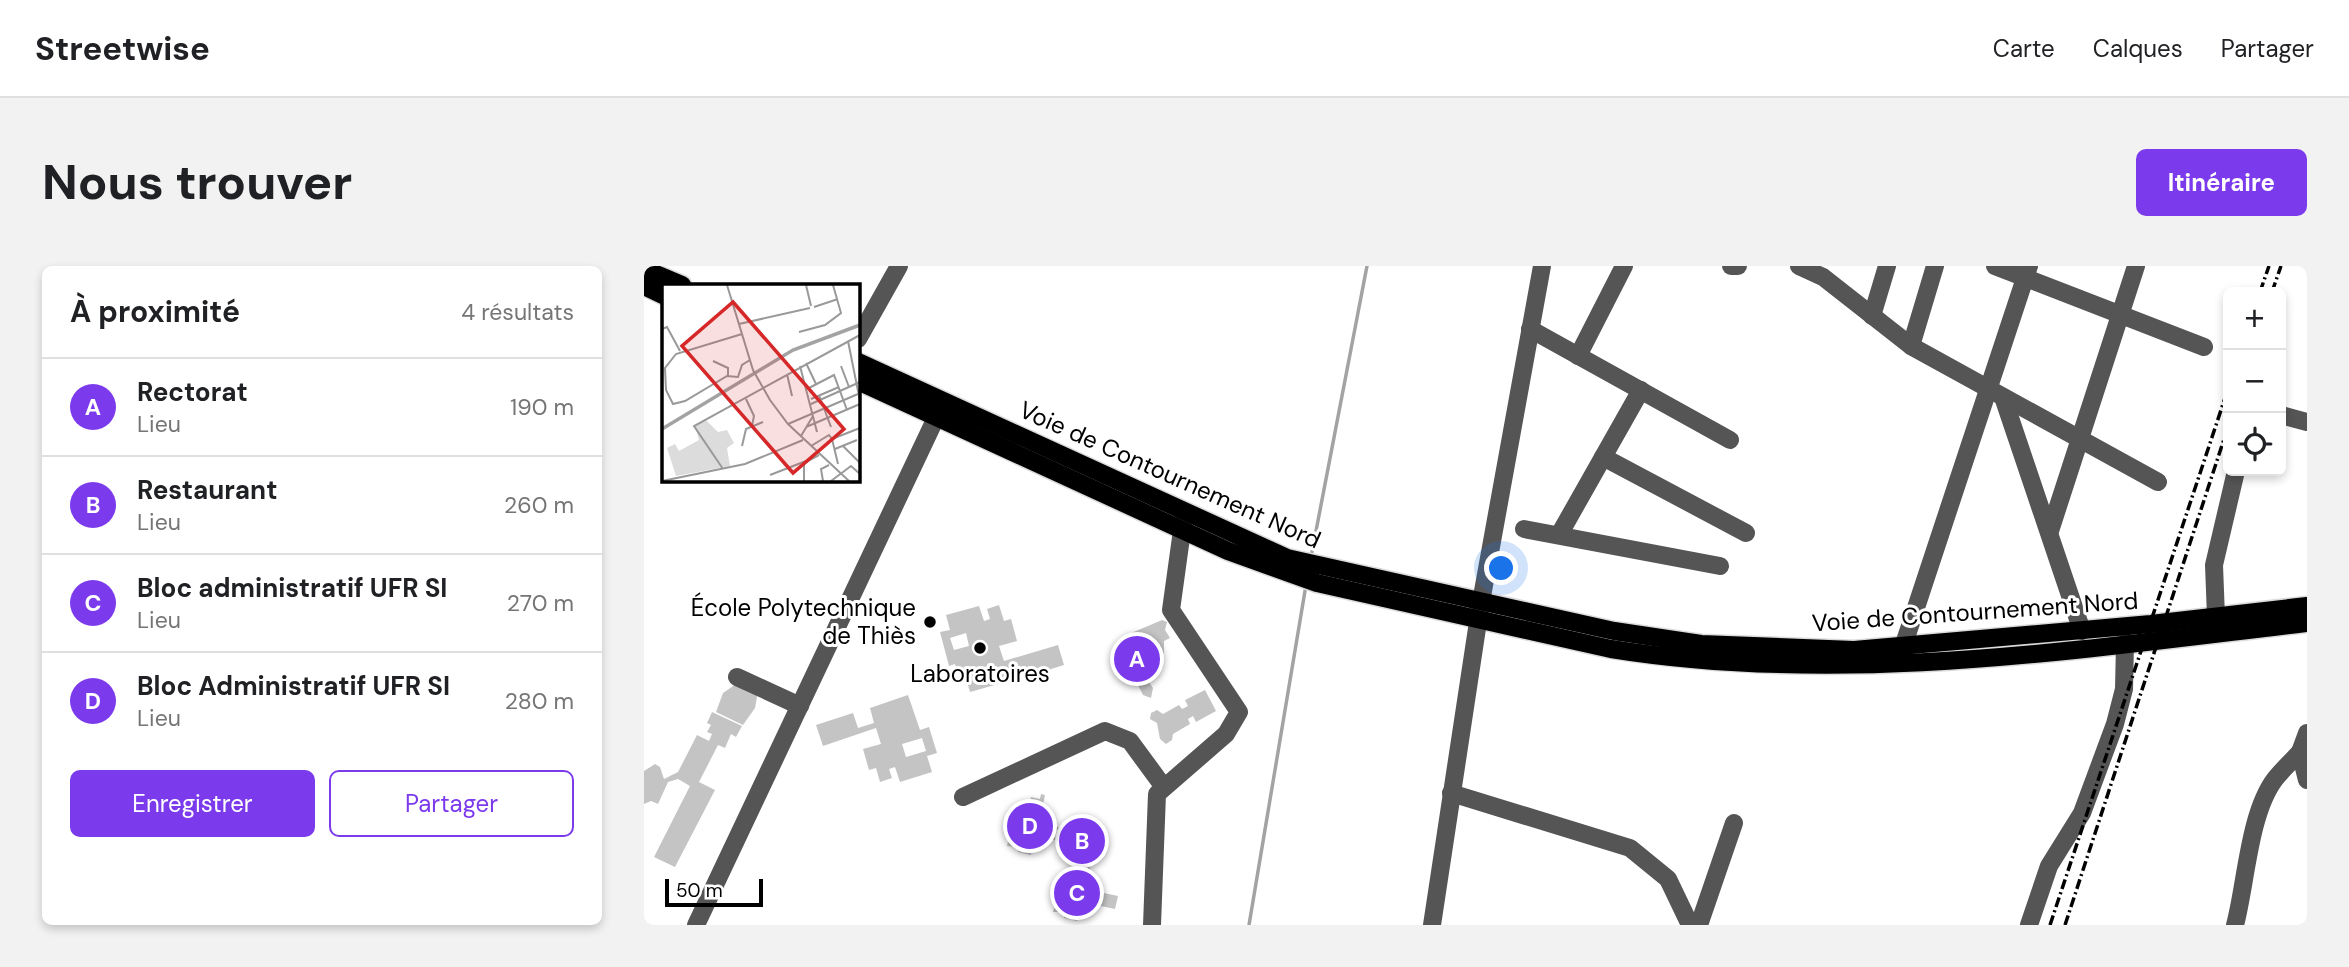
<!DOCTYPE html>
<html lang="fr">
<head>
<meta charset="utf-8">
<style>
  body { margin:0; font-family:"DM Sans",sans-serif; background:#f2f2f2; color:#202124 }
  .controls { position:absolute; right:21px; top:21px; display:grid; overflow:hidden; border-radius:10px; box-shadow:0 4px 10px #0003 }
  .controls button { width:63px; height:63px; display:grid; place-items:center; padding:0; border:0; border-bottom:2px solid #e0e0e0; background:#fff; color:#202124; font:35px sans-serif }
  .scale { position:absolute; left:21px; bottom:18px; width:98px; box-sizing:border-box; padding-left:7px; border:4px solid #000; border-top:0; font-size:19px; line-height:24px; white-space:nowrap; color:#000; -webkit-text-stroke:5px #fff; paint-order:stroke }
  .you { position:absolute; left:858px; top:303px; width:24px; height:24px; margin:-18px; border:5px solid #fff; border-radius:50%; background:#1a73e8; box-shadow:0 0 0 10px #1a73e833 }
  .badge { display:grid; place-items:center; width:46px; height:46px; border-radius:50%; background:#7c3aed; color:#fff; font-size:23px; font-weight:700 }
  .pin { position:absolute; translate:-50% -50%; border:4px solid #fff; box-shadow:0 2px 7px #0006 }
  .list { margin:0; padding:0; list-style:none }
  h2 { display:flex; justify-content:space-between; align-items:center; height:91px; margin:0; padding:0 28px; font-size:30px }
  h2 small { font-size:23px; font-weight:400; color:#757577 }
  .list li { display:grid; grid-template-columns:46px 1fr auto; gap:21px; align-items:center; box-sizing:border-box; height:98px; padding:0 28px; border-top:2px solid #e0e0e0 }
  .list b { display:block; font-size:26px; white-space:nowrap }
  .list p { margin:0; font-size:23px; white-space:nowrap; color:#757577 }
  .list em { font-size:23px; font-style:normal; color:#757577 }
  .actions { display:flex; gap:14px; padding:21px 28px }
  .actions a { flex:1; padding:16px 0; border:2px solid #7c3aed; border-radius:10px; text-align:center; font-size:24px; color:#7c3aed }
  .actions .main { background:#7c3aed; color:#fff }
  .icon { flex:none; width:38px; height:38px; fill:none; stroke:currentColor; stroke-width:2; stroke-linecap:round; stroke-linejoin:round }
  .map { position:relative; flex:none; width:1663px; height:659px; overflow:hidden; border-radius:10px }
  header { display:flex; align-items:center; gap:42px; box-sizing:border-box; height:98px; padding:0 35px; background:#fff; border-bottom:2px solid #e0e0e0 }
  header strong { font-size:33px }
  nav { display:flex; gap:38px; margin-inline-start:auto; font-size:24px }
  .intro { display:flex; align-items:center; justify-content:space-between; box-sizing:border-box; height:168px; padding:0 42px }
  h1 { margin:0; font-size:49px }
  .button { padding:18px 32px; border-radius:10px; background:#7c3aed; color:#fff; font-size:24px; font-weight:700 }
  main { display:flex; gap:42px; padding:0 42px }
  aside { flex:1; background:#fff; border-radius:10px; box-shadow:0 4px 10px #0003 }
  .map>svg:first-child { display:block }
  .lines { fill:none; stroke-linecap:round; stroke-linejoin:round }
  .stream { stroke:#a3a3a3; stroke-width:3.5 }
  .building { fill:#c4c4c4; fill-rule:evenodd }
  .major-casing { stroke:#dbdbdb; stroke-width:21 }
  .minor { stroke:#555; stroke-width:18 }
  .major { stroke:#000; stroke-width:18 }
  .rail { stroke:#000; stroke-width:3.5; stroke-dasharray:10 3.5 2 3.5; stroke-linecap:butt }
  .poi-dot { fill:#000; stroke:#fff; stroke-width:2.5 }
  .labels { text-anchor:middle; stroke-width:6; stroke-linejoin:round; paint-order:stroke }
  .street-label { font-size:24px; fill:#000; stroke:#fff }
  .poi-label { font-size:24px; fill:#000; stroke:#fff; text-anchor:end }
  .inset-river { fill:none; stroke:#a3a3a3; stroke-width:3.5 }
  .inset-road { fill:none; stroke:#999; stroke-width:2 }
  .view { fill:#d62828; fill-opacity:0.15; stroke:#d62828; stroke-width:3.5 }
  .inset-edge { fill:none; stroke:#000; stroke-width:3.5 }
</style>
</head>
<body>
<header>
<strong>Streetwise</strong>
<nav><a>Carte</a><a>Calques</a><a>Partager</a></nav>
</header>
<div class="intro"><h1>Nous trouver</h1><a class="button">Itinéraire</a></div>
<main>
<aside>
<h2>À proximité<small>4 résultats</small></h2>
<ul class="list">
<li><span class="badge">A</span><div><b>Rectorat</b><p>Lieu</p></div><em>190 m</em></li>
<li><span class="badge">B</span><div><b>Restaurant</b><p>Lieu</p></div><em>260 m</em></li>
<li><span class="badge">C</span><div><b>Bloc administratif UFR SI</b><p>Lieu</p></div><em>270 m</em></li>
<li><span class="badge">D</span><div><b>Bloc Administratif UFR SI</b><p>Lieu</p></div><em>280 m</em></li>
</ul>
<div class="actions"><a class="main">Enregistrer</a><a>Partager</a></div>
</aside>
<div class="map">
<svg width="1663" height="659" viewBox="0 0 1663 659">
  <rect width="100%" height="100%" fill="#fff"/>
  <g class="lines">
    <!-- stream -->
    <g class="stream">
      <polyline points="667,291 723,0"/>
      <polyline points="605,659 662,319"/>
    </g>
  </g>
  <!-- building -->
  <g class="building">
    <path d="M355,339L360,355L367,353L373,375L355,380L360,395L414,379L420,399L388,409L386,402L376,405L373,396L367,398L370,409L364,410L365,415L326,426L320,405L313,407L311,398L305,400L296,366L306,364L302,349L335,340L340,355L346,353L343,343ZM322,367L325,380L310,384L306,372Z"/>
    <polygon points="518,354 523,356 521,364 526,372 520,375 520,387 509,391 502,400 502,412 509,422 507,432 499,429 488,407 483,410 477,399 487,371 485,368"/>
    <polygon points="95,416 112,424 113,431 111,442 99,459 72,446 79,427"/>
    <polygon points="561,424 572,445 552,456 549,450 544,453 546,458 529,468 528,474 522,478 516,473 513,457 506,453 507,447 513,444 519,448 535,439 538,443 544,440 541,434"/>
    <path d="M264,429L276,464L285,461L293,487L283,490L288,506L256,516L251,501L245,503L248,512L236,516L232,502L225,504L219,483L237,478L232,462L179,480L172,459L209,447L214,462L230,457L226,442ZM278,472L282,485L262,491L258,478Z"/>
    <polygon points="68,446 98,460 92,471 87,468 81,482 74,479 55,516 71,524 31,601 10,591 46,520 34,513 24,516 14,538 7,535 0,538 0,505 11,498 16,501 20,513 34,506 53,469 65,475 68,468 63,466 67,459 63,457"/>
    <polygon points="397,528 401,529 395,557 427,564 429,557 451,572 453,593 452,596 447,595 441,623 474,630 471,643 438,636 433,655 420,652 422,646 409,646 413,633 407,632 409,619 427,623 433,597 442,599 443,593 428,588 425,577 391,570 387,589 374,586 375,581 363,580 366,567 360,566 363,553 381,557 387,531 396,533"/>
  </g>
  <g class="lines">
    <!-- major casing -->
    <g class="major-casing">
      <g id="major">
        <polyline points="0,3 38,19"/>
        <polyline points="0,20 19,29"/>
        <polyline points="214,96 643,292 970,365 1057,378 1210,384 1507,358 1663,340"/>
        <path d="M214,115L584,285L673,317L967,383C1199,420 1432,384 1663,357"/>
      </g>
    </g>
    <!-- minor -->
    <g class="minor">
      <polyline points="1087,0 1094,0"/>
      <polyline points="1155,0 1179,11 1267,80 1514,216"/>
      <polyline points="1351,0 1560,81"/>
      <polyline points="1228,50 1243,0"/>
      <polyline points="886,63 1086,174"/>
      <polyline points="214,73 255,0"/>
      <polyline points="1267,80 1291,0"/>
      <polyline points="934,90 980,0"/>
      <polyline points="1359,131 1438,365"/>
      <polyline points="1637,149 1663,156"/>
      <polyline points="959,191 1102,267"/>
      <polyline points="880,263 1076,300"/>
      <polyline points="1406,265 1492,0"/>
      <polyline points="915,269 997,124"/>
      <polyline points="1572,351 1570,299 1592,205"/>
      <polyline points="1259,381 1385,0"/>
      <polyline points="93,411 156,440"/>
      <polyline points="1663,467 1656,486 1663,514"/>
      <polyline points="807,527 986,582 1024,613 1046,659"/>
      <polyline points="319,531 461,465 486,475 519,520"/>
      <polyline points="52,659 298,139"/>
      <polyline points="508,659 513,528 582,468 595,446 527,344 540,250"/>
      <polyline points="788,659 837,336 898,0"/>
      <polyline points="1055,659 1090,557"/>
      <polyline points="1385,659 1405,600 1438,547 1471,458 1480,423 1481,377"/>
      <path d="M1591,659C1602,618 1605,547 1631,513C1638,504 1648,495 1656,486"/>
    </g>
    <!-- major -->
    <use href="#major" class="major"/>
    <!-- rail -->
    <g class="rail">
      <polyline points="1616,26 1625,0"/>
      <polyline points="1628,26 1637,0"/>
      <polyline points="1406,659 1584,123"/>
      <polyline points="1421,659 1584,161"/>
    </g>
  </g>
  <!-- markers -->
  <g class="poi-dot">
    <circle cx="286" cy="356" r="7"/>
    <circle cx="336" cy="382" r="7"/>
  </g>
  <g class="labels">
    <!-- street labels -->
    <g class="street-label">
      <text transform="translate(526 209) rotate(24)" y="8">Voie de Contournement Nord</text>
      <text transform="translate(1331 346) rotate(-4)" y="8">Voie de Contournement Nord</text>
    </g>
    <!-- poi labels -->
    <g class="poi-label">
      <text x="272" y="350">École Polytechnique<tspan x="272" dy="28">de Thiès</tspan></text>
      <text x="336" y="416" text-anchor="middle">Laboratoires</text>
    </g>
  </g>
  <!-- overview -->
  <g transform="translate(18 18)">
    <rect width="198" height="198" fill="#fff"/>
    <path d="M43,135L56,148L65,146L72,159L65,164L68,182L14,192L5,164L13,160L17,167L37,156L33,142Z" fill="#dcdcdc"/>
    <path class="inset-river" d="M0,145L131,66L198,41"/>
    <path class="inset-road" d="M65,1L91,86L108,116L126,140L187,197M144,1L149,22M152,23L176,15M77,40L148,24M0,45L5,43L18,67M137,48L163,41L179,29L171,1M80,50L14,70L3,84L4,106L11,120L23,117L65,92L76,93L80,81L88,76M186,57L198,117M51,77L66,84V92M144,79L154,100M138,82L155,148M179,82L187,103M125,90L130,112M147,104L172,91L185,126M157,111L169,143M84,115L92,132L90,142M149,115L177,103M149,120L198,98M126,140L196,110M144,143L198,120M139,152L151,132M170,155L176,180M80,162L84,145L101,138M149,162L167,151L170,155L198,144M181,162L197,178M173,165L195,156M61,185L32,142L198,51M108,191L144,177M0,197L83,180L141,156M142,197V179L157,171M161,197L159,185L167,181M169,197L189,182L198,190"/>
    <path class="view" d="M71,18L182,145L131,189L20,62Z"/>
    <rect width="198" height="198" class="inset-edge"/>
  </g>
</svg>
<div class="controls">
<button>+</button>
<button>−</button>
<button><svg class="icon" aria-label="locate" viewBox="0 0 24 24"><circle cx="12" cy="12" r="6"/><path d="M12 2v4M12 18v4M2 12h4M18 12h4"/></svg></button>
</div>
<div class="scale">50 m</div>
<div class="you"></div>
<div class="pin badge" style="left:493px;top:393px">A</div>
<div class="pin badge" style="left:438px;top:575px">B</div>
<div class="pin badge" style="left:433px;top:627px">C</div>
<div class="pin badge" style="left:386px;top:560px">D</div>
</div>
</main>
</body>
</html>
